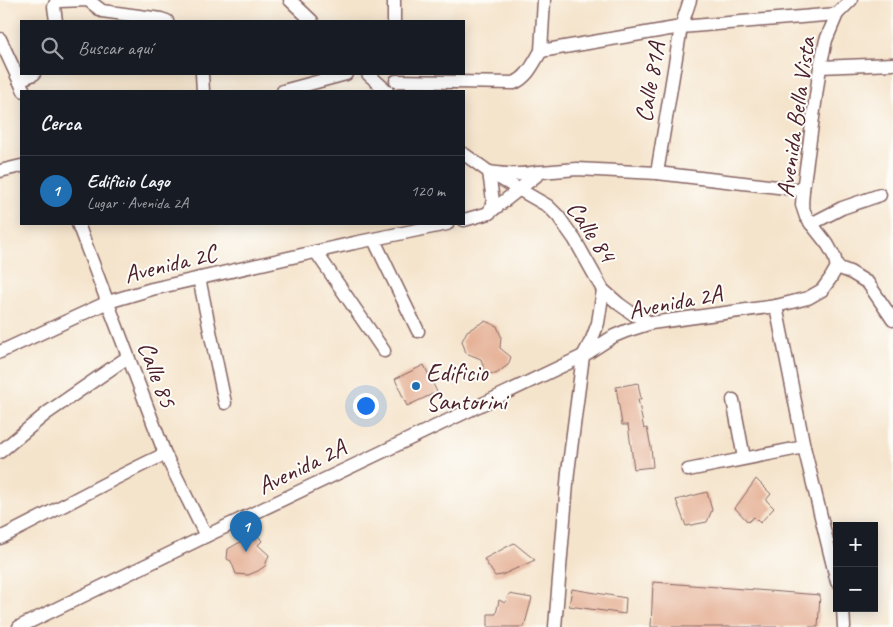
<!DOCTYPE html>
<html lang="es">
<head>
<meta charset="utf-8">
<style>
  body { margin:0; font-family:Caveat,sans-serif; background:#242831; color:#f1f3f6 }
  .controls { position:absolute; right:15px; bottom:15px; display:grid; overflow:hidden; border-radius:0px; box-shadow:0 2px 12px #0003 }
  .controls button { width:45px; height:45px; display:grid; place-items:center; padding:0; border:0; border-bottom:1px solid #363941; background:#171b24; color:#f1f3f6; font:25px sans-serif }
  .you { position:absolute; left:365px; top:405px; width:18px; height:18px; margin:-12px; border:4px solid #fff; border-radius:50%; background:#1a73e8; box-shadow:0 0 0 8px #1a73e833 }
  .badge { display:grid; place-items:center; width:32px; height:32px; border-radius:50%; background:#1f6fb2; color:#fff; font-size:16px; font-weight:700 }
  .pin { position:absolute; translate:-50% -41px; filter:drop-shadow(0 1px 2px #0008) }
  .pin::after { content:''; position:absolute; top:26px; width:18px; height:15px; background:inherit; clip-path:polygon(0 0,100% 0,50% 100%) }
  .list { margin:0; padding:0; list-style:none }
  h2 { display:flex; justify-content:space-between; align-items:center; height:65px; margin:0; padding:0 20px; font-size:21px }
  h2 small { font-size:16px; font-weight:400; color:#9ea1a6 }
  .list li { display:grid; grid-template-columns:32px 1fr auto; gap:15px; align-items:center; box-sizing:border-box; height:70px; padding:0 20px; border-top:1px solid #363941 }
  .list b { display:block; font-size:19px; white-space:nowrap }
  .list p { margin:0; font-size:16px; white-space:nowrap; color:#9ea1a6 }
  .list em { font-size:16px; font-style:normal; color:#9ea1a6 }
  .icon { flex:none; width:28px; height:28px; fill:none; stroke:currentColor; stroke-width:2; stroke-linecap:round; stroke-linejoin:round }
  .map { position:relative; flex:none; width:893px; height:627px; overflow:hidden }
  .search { position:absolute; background:#171b24; box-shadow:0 2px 12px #0003; left:20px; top:20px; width:445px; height:55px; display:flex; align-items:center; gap:12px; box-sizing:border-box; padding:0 18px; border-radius:0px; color:#9ea1a6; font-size:19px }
  .panel { position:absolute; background:#171b24; box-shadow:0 2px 12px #0003; left:20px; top:90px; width:445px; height:135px; border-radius:0px }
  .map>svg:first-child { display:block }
  .building { fill:#e6b399 }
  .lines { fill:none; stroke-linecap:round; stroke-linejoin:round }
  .minor-casing { stroke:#866463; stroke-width:15 }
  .minor { stroke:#fff; stroke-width:12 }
  .poi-dot { fill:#1f6fb2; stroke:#fdfcf7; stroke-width:2 }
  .labels { text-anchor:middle; stroke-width:4; stroke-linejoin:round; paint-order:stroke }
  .street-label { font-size:25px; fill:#4a1f2b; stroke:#fdfcf7 }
  .poi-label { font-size:25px; fill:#4a1f2b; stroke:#fdfcf7; text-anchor:start }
</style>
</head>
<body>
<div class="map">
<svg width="893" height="627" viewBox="0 0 893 627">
  <rect width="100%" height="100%" fill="#fdfcf7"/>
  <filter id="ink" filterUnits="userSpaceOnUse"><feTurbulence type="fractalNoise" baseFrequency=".02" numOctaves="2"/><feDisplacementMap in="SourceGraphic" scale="10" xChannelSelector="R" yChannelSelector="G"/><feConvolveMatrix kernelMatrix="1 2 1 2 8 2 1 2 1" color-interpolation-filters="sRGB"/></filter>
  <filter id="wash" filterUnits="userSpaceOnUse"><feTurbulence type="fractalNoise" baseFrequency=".0096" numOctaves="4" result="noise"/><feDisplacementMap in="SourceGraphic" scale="20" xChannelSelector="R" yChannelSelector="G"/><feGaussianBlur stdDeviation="1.12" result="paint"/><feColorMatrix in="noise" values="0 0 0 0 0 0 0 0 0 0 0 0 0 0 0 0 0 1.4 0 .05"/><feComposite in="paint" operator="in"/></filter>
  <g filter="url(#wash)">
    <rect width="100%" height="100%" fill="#f5e4cc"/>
    <g id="blocks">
      <!-- building -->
      <g class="building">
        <polygon points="485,321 497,326 501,336 500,348 511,357 508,365 496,374 485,373 481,359 466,353 462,341 467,331"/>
        <polygon points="424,365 437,392 407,406 395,379"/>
        <polygon points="638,383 641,399 638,399 644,429 647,428 651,447 653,467 634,469 628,425 622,425 616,387"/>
        <polygon points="756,479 771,494 766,500 774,508 760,523 754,517 748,522 735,508"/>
        <polygon points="707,492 712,510 707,522 686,526 676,500"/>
        <polygon points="256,533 262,541 258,545 269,555 265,566 258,571 248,575 236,574 231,561 227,559 228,549"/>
        <polygon points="514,543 535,560 502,575 495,576 484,559"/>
        <polygon points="653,582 820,595 818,627 651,627"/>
        <polygon points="572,589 626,598 625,614 569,606"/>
        <polygon points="509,594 532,598 524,627 488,627 488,614 496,614 499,600 505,603"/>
      </g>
    </g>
  </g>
  <g filter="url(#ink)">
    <use href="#blocks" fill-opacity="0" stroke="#866463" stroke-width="1"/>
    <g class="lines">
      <!-- minor casing -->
      <g class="minor-casing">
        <g id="minor">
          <polyline points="290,0 312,21"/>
          <polyline points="394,0 394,21"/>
          <polyline points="544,0 541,51 681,27 837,14"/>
          <polyline points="56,21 54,7 56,2 58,1 88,0 102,11 161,19 167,21"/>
          <polyline points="0,39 24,91"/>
          <polyline points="820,67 893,64"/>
          <polyline points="202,74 203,91"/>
          <polyline points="368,74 387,91"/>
          <polyline points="19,80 34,74"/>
          <path d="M396,81L514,83C528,77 533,64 541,51"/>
          <polyline points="283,91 346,74"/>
          <polyline points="464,154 489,172 548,206 558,216 575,240 603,290 619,304 633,314 651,323"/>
          <polyline points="0,171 21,166"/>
          <polyline points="657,173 681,27 690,0"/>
          <path d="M489,213L493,201L489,172C508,175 520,175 538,172"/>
          <polyline points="464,220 489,213 541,172 577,169 657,173 803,190"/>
          <polyline points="78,224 165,454 206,536"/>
          <polyline points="811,224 842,208 880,195"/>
          <polyline points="374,240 418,331"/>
          <polyline points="316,252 384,351"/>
          <polyline points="837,267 834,256 828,245 806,217 802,205 803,190 820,67 826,40 837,14 851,0"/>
          <polyline points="837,267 850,272 868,283 893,320"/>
          <polyline points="199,278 225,403"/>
          <polyline points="776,306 804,447 837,582"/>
          <polyline points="0,352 108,302 152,289 354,243 447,224"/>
          <polyline points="733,400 744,458"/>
          <polyline points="0,452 47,413 128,357"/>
          <polyline points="688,470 804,447"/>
          <path d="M0,538C55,511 109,480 165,454"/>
          <polyline points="843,608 844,627"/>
          <polyline points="19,627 206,536 583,356 614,336 626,331 651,323 776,306 808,298 822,290 830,279 837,267"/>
          <polyline points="555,627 568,472 583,356 592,339 598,323 603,290"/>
        </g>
      </g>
      <!-- minor -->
      <use href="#minor" class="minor"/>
    </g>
  </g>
  <!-- markers -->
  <circle class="poi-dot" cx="416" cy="386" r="5"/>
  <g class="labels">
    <!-- street labels -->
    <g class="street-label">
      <text transform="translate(649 82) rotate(-80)" y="9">Calle 81A</text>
      <text transform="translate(795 117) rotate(-82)" y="9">Avenida Bella Vista</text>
      <text transform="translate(592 231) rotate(56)" y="9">Calle 84</text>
      <text transform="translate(170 263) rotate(-14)" y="9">Avenida 2C</text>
      <text transform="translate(675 301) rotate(-11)" y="9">Avenida 2A</text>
      <text transform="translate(158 374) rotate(69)" y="9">Calle 85</text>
      <text transform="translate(301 466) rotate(-26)" y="9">Avenida 2A</text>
    </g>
    <!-- poi labels -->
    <g class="poi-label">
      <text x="426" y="381">Edificio<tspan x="426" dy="29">Santorini</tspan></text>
    </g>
  </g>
</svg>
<div class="controls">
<button>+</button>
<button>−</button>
</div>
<div class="you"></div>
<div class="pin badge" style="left:246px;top:552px">1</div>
<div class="search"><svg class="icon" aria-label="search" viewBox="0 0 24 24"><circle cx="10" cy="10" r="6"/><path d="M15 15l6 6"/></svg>Buscar aquí</div>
<section class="panel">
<h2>Cerca<small></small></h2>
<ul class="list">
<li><span class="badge">1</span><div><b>Edificio Lago</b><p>Lugar · Avenida 2A</p></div><em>120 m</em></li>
</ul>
</section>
</div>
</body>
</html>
